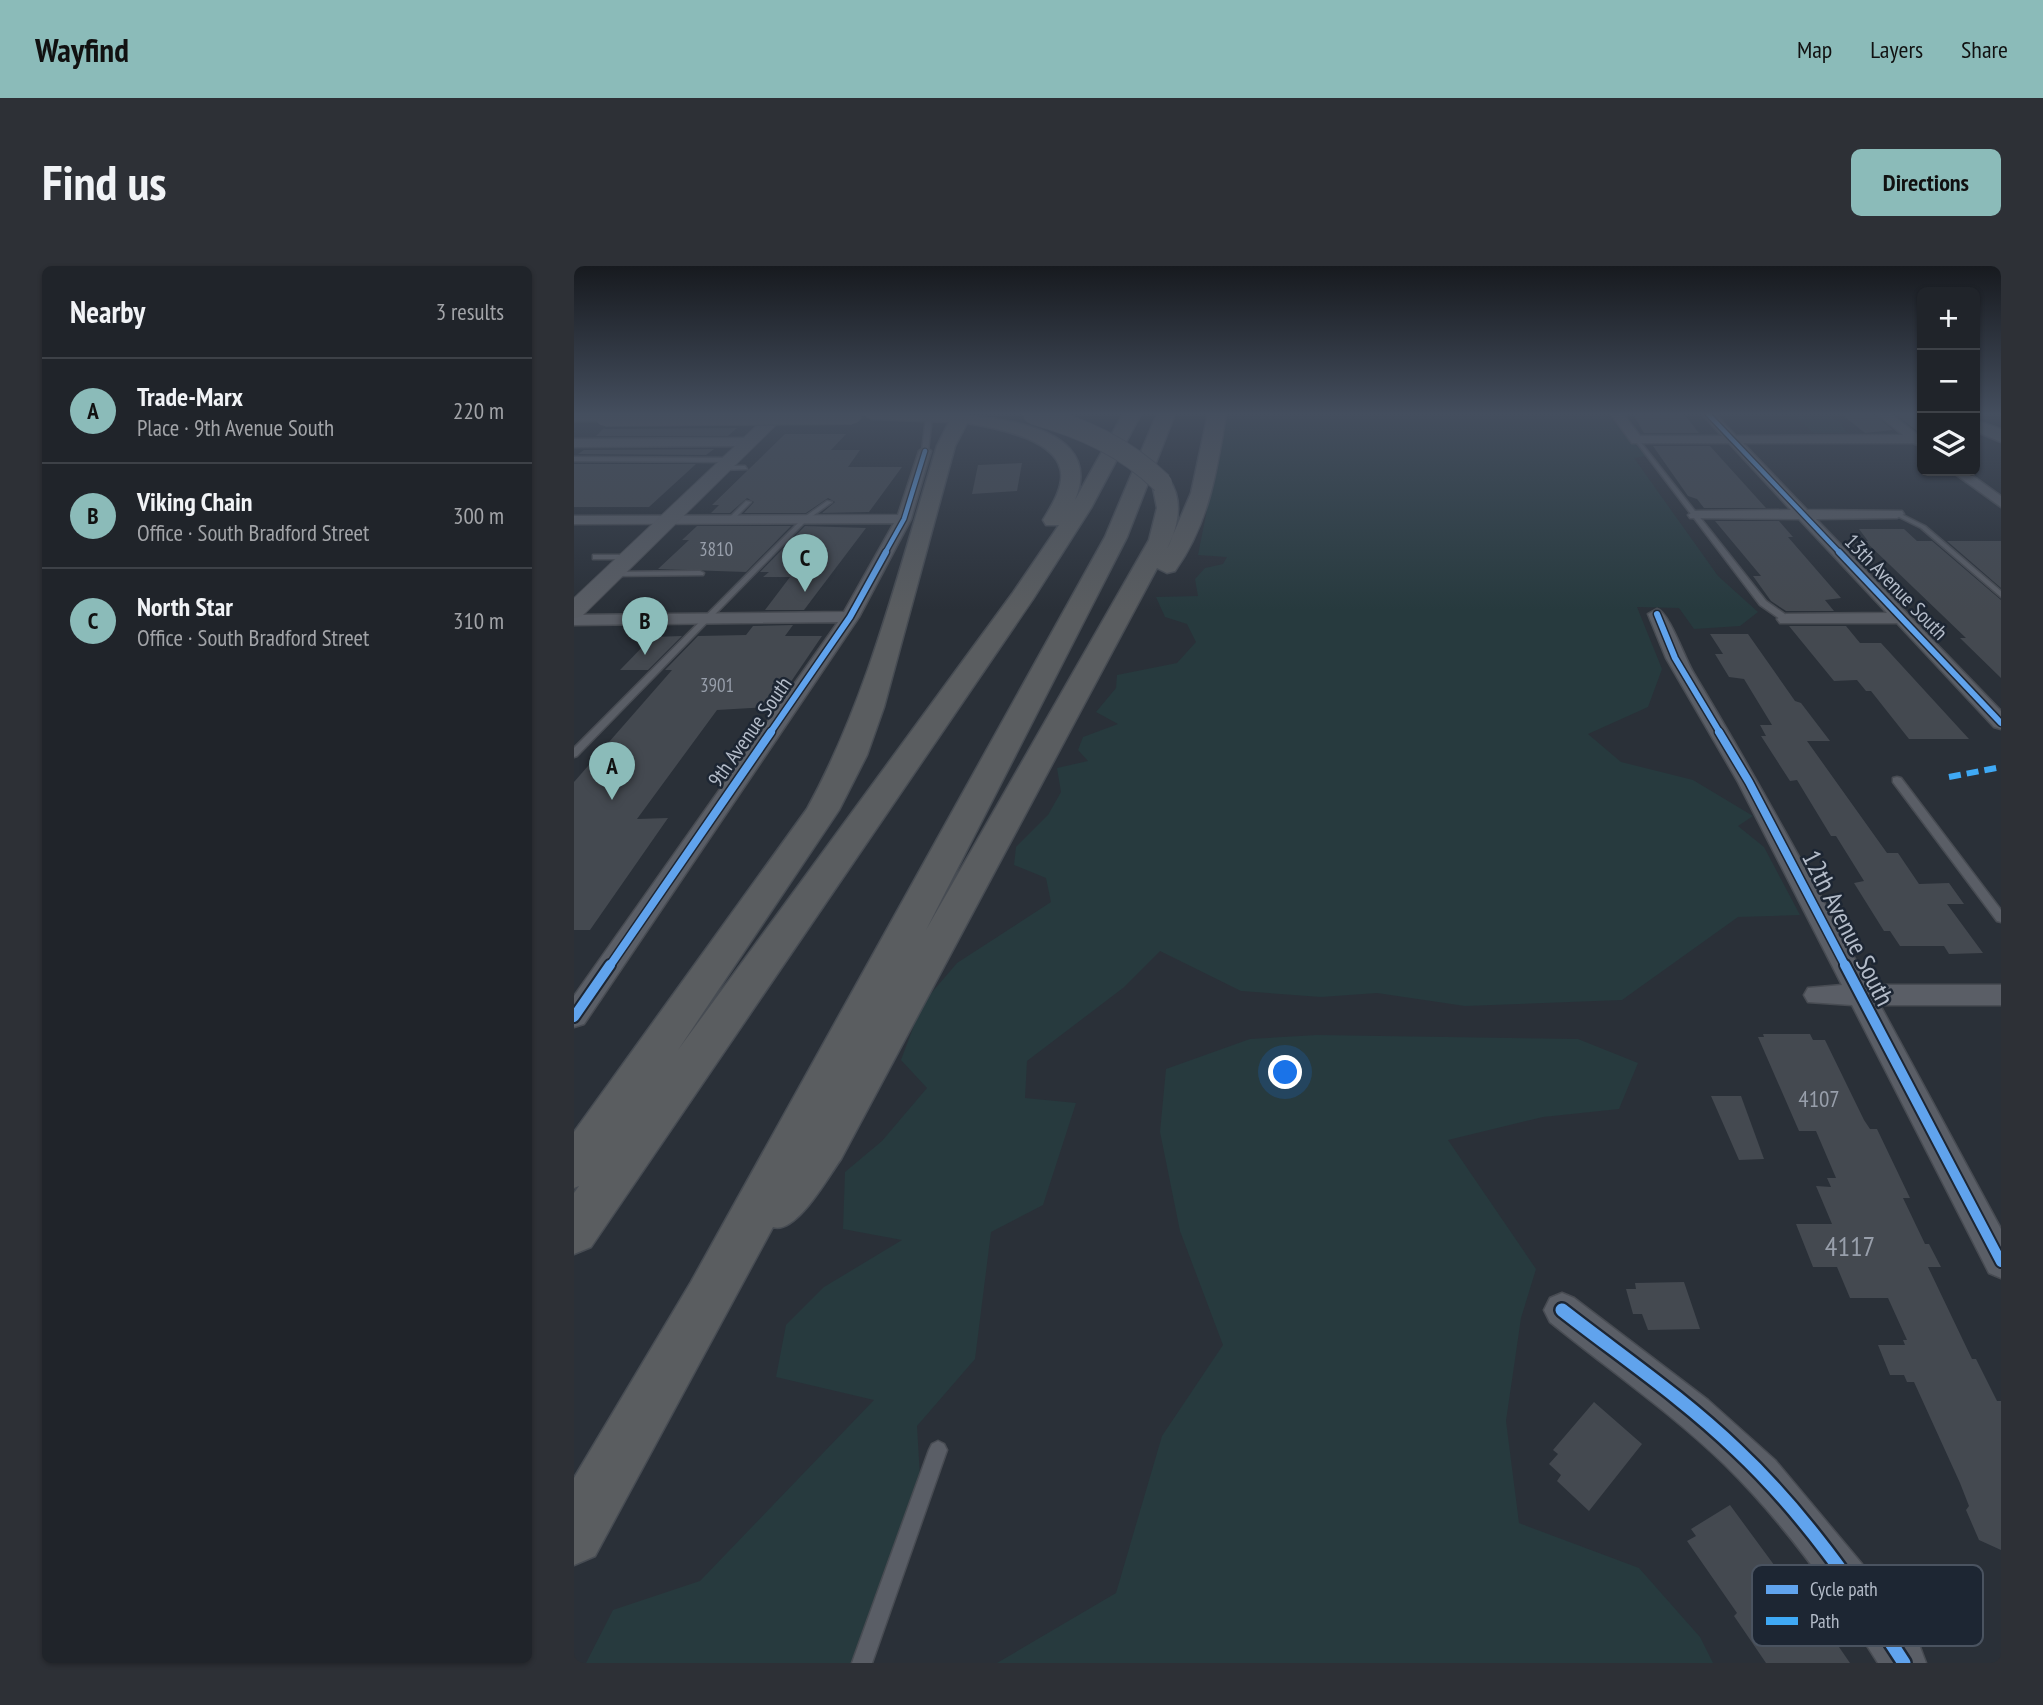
<!DOCTYPE html>
<html lang="en">
<head>
<meta charset="utf-8">
<style>
  body { margin:0; font-family:"PT Sans Narrow",sans-serif; background:#2d3036; color:#f1f3f6 }
  .controls { position:absolute; right:21px; top:21px; display:grid; overflow:hidden; border-radius:10px; box-shadow:0 2px 5px #0004 }
  .controls button { width:63px; height:63px; display:grid; place-items:center; padding:0; border:0; border-bottom:2px solid #3d4147; background:#20242a; color:#f1f3f6; font:35px sans-serif }
  .you { position:absolute; left:712px; top:807px; width:24px; height:24px; margin:-18px; border:5px solid #fff; border-radius:50%; background:#1a73e8; box-shadow:0 0 0 10px #1a73e833 }
  .badge { display:grid; place-items:center; width:46px; height:46px; border-radius:50%; background:#8bbbb9; color:#111; font-size:23px; font-weight:700 }
  .pin { position:absolute; translate:-50% -58px; filter:drop-shadow(0 2px 4px #0008) }
  .pin::after { content:''; position:absolute; top:37px; width:24px; height:21px; background:inherit; clip-path:polygon(0 0,100% 0,50% 100%) }
  .list { margin:0; padding:0; list-style:none }
  h2 { display:flex; justify-content:space-between; align-items:center; height:91px; margin:0; padding:0 28px; font-size:30px }
  h2 small { font-size:23px; font-weight:400; color:#a2a4a8 }
  .list li { display:grid; grid-template-columns:46px 1fr auto; gap:21px; align-items:center; box-sizing:border-box; height:105px; padding:0 28px; border-top:2px solid #3d4147 }
  .list b { display:block; font-size:26px; white-space:nowrap }
  .list p { margin:0; font-size:23px; white-space:nowrap; color:#a2a4a8 }
  .list em { font-size:23px; font-style:normal; color:#a2a4a8 }
  .icon { flex:none; width:38px; height:38px; fill:none; stroke:currentColor; stroke-width:2; stroke-linecap:round; stroke-linejoin:round }
  .map { position:relative; flex:none; width:1427px; height:1397px; overflow:hidden; border-radius:10px }
  header { display:flex; align-items:center; gap:42px; box-sizing:border-box; height:98px; padding:0 35px; background:#8bbbb9; color:#111 }
  header strong { font-size:33px }
  nav { display:flex; gap:38px; margin-inline-start:auto; font-size:24px }
  .intro { display:flex; align-items:center; justify-content:space-between; box-sizing:border-box; height:168px; padding:0 42px }
  h1 { margin:0; font-size:49px }
  .button { padding:18px 32px; border-radius:10px; background:#8bbbb9; color:#111; font-size:24px; font-weight:700 }
  main { display:flex; gap:42px; padding:0 42px }
  aside { flex:1; background:#20242a; border-radius:10px; box-shadow:0 2px 5px #0004 }
  .map>svg:first-child { display:block }
  .green { fill:#273a3e }
  .building { fill:#444950 }
  .lines { fill:none; stroke-linecap:round; stroke-linejoin:round }
  .service-casing { stroke:#484c53; stroke-width:3 }
  .minor-casing { stroke:#484c53; stroke-width:3 }
  .secondary-casing { stroke:#484c53; stroke-width:2 }
  .primary-casing { stroke:#484c55; stroke-width:3 }
  .motorway-casing { stroke:#474c53; stroke-width:3 }
  .service { fill:#5a5e66; fill-rule:evenodd }
  .minor { fill:#5a5e66; fill-rule:evenodd }
  .secondary { fill:#595d64; fill-rule:evenodd }
  .primary { fill:#5c6168; fill-rule:evenodd }
  .motorway { fill:#5a5d60; fill-rule:evenodd }
  .motorway-bridge-casing { stroke:#474c53; stroke-width:22; stroke-linecap:butt }
  .motorway-bridge { stroke:#5a5d60; stroke-width:20 }
  .quiet { stroke:#3fa9f5; stroke-width:6; stroke-dasharray:12 6; stroke-linecap:butt }
  .cycleway-far4-casing { stroke:#1d2633; stroke-width:7 }
  .cycleway-far3-casing { stroke:#1d2633; stroke-width:9 }
  .cycleway-far2-casing { stroke:#1d2633; stroke-width:11 }
  .cycleway-far1-casing { stroke:#1d2633; stroke-width:14 }
  .cycleway-casing { stroke:#1d2633; stroke-width:18 }
  .cycleway-far4 { stroke:#60a3ed; stroke-width:4.5 }
  .cycleway-far3 { stroke:#60a3ed; stroke-width:6 }
  .cycleway-far2 { stroke:#60a3ed; stroke-width:8 }
  .cycleway-far1 { stroke:#60a3ed; stroke-width:10 }
  .cycleway { stroke:#60a3ed; stroke-width:13 }
  .labels { text-anchor:middle; stroke-width:5; stroke-linejoin:round; paint-order:stroke }
  .far-number-label { font-size:19px; fill:#989fab }
  .far-street-label { font-size:21px; fill:#b4bcc9; stroke:#1d2633 }
  .number-label { font-size:23px; fill:#989fab }
  .street-label { font-size:26px; fill:#b4bcc9; stroke:#1d2633 }
  .near-number-label { font-size:28px; fill:#989fab }
  .key { fill:#1d2633; stroke:#4a5360; stroke-width:2 }
  .key-label { font-size:19px; fill:#b4bcc9 }
</style>
</head>
<body>
<header>
<strong>Wayfind</strong>
<nav><a>Map</a><a>Layers</a><a>Share</a></nav>
</header>
<div class="intro"><h1>Find us</h1><a class="button">Directions</a></div>
<main>
<aside>
<h2>Nearby<small>3 results</small></h2>
<ul class="list">
<li><span class="badge">A</span><div><b>Trade-Marx</b><p>Place · 9th Avenue South</p></div><em>220 m</em></li>
<li><span class="badge">B</span><div><b>Viking Chain</b><p>Office · South Bradford Street</p></div><em>300 m</em></li>
<li><span class="badge">C</span><div><b>North Star</b><p>Office · South Bradford Street</p></div><em>310 m</em></li>
</ul>
</aside>
<div class="map">
<svg width="1427" height="1397" viewBox="0 0 1427 1397">
  <rect width="100%" height="100%" fill="#2a3038"/>
  <!-- green -->
  <g class="green">
    <polygon points="652,148 1032,148 1072,190 1060,192 1144,310 1184,346 1166,360 1120,363 1105,342 1063,341 1088,403 1074,441 1014,468 1047,496 1119,514 1179,550 1164,560 1190,581 1226,649 1164,651 1048,734 891,740 803,727 747,731 667,725 586,685 549,722 453,795 451,832 502,837 469,939 417,966 401,1093 343,1160 348,1245 291,1397 12,1397 39,1344 126,1315 300,1134 202,1111 212,1059 250,1021 328,974 269,963 271,906 308,875 353,822 327,794 348,738 383,697 477,636 472,612 440,599 442,581 474,549 487,526 483,502 514,495 504,484 509,471 544,458 522,446 542,422 543,409 603,397 622,376 613,358 591,351 582,331 624,330 621,313 631,302 649,298 653,291 624,289"/>
    <path d="M1218,148C1242,148 1261,143 1273,167H1239Z"/>
    <polygon points="743,769 1004,773 1064,797 1045,843 969,851 874,874 962,1003 947,1052 932,1155 945,1257 1065,1302 1126,1371 1139,1397 423,1397 542,1327 588,1170 649,1079 606,965 586,866 592,803 676,773"/>
  </g>
  <!-- building -->
  <g class="building">
    <polygon points="1059,148 1110,148 1125,167 1070,167"/>
    <polygon points="1267,148 1300,148 1319,164 1291,167"/>
    <polygon points="1321,148 1348,148 1348,169"/>
    <polygon points="30,162 31,163 163,162 154,170 22,170"/>
    <polygon points="211,168 272,168 257,184 286,184 274,201 328,201 295,246 248,247 261,236 254,232 232,247 170,247 180,236 173,232 156,247 137,247 145,239 138,239"/>
    <polygon points="1079,180 1136,180 1192,242 1130,242 1123,233 1114,230"/>
    <polygon points="140,183 132,189 4,188 10,184"/>
    <polygon points="448,197 443,225 398,228 404,199"/>
    <polygon points="0,198 122,198 75,241 0,241"/>
    <polygon points="1141,255 1205,255 1219,271 1214,271 1267,332 1251,334 1260,345 1212,345 1197,335 1179,310 1187,310"/>
    <polygon points="123,260 217,260 172,306 84,303 115,274 108,274"/>
    <polygon points="231,260 292,262 230,344 191,344 216,311 189,311 195,306 186,306"/>
    <polygon points="1285,263 1330,263 1343,275 1358,275 1427,334 1427,412 1386,372 1392,372 1291,275 1294,275"/>
    <polygon points="1373,275 1427,275 1427,322"/>
    <polygon points="219,359 211,370 248,370 212,423 206,423 194,441 143,444 63,553 94,552 16,664 0,664 0,516 98,404 91,404 124,370 172,369 179,360"/>
    <polygon points="1215,360 1272,360 1286,377 1307,377 1395,473 1335,473 1297,425 1292,425 1283,414 1260,415"/>
    <polygon points="1136,368 1174,368 1221,435 1227,437 1256,475 1233,475 1313,587 1324,587 1345,618 1375,617 1390,638 1373,638 1409,687 1375,688 1370,680 1326,680 1316,665 1310,665 1280,617 1290,615 1262,570 1257,570 1223,514 1216,515 1187,470 1192,470 1186,459 1198,459 1170,413 1155,411 1141,388 1149,388"/>
    <polygon points="108,370 74,404 46,404 78,371"/>
    <polygon points="1189,768 1236,768 1239,774 1251,774 1290,854 1296,863 1303,863 1336,932 1329,932 1351,978 1355,978 1367,1001 1354,1001 1398,1093 1402,1093 1423,1135 1427,1135 1427,1284 1405,1274 1392,1244 1395,1240 1386,1217 1340,1116 1333,1116 1330,1109 1316,1109 1304,1079 1331,1079 1329,1074 1333,1074 1314,1032 1276,1032 1263,1001 1239,1001 1222,958 1258,958 1242,920 1257,921 1253,912 1262,912 1242,865 1225,865 1184,771 1190,771"/>
    <polygon points="1137,830 1167,830 1190,893 1165,894"/>
    <polygon points="1110,1016 1126,1063 1074,1064 1068,1048 1059,1048 1052,1023 1062,1023 1061,1017"/>
    <polygon points="1020,1136 1068,1178 1015,1245 983,1215 987,1209 975,1198 984,1188 979,1184"/>
    <polygon points="1156,1239 1250,1367 1254,1365 1276,1397 1192,1397 1160,1350 1163,1347 1113,1275 1122,1270 1117,1263"/>
  </g>
  <g class="lines">
    <!-- service casing -->
    <g class="service-casing">
      <g id="service">
        <polygon points="355,149 358,151 354,185 351,187 348,185 352,151"/>
        <polygon points="1060,173 1064,173 1192,335 1215,351 1215,355 1209,355 1186,339"/>
        <polygon points="0,191 157,192 160,194 157,196 0,195"/>
        <polygon points="171,200 173,203 148,204 145,202 148,200"/>
        <polygon points="172,235 177,236 159,254 155,254 155,252"/>
        <polygon points="253,235 258,236 233,254 3,490 0,491 0,482 229,252"/>
        <polygon points="1321,247 1325,247 1351,260 1427,325 1427,331 1347,262 1321,249"/>
        <polygon points="19,289 55,289 59,291 55,293 19,293"/>
        <polygon points="126,305 130,307 129,309 38,310 34,308 38,306"/>
        <polygon points="1323,511 1327,512 1427,644 1427,656 1423,655 1319,516 1319,512"/>
        <polygon points="364,1175 370,1178 373,1184 298,1397 278,1397 355,1184 358,1178"/>
      </g>
    </g>
    <!-- minor casing -->
    <g class="minor-casing">
      <g id="minor">
        <polygon points="1037,148 1049,148 1066,170 1148,170 1128,148 1141,148 1162,170 1329,169 1303,148 1317,148 1348,172 1346,180 1339,177 1169,177 1233,244 1328,245 1330,248 1323,252 1242,253 1427,445 1427,463 1420,461 1323,357 1206,357 1203,353 1212,348 1313,347 1225,253 1116,252 1114,249 1121,245 1217,244 1155,177 1058,177"/>
        <polygon points="0,173 176,172 182,176 176,180 0,181"/>
        <polygon points="351,181 357,185 337,253 285,351 10,758 0,761 0,730 264,356 0,359 0,349 270,346 320,257 0,258 0,250 324,249 345,185"/>
        <polygon points="1377,205 1392,205 1427,230 1427,241"/>
        <path d="M1083,343C1095,346 1111,393 1119,406C1181,509 1238,614 1295,719H1427V739H1306L1427,963V1012L1415,1007L1278,739L1234,736L1230,729L1234,722L1268,719L1164,516L1092,392L1074,348Z"/>
        <path d="M988,1027L1000,1032L1134,1134L1201,1194L1288,1298L1346,1381L1352,1397H1304C1260,1326 1210,1257 1150,1198C1096,1146 1034,1103 976,1056L970,1044L976,1032Z"/>
      </g>
    </g>
    <!-- secondary casing -->
    <g class="secondary-casing">
      <polygon id="secondary" points="195,148 213,148 8,350 0,352 0,332"/>
    </g>
    <!-- primary casing -->
    <g class="primary-casing">
      <polygon id="primary" points="1401,154 1427,163 1427,176 1401,165"/>
    </g>
    <!-- motorway casing -->
    <g class="motorway-casing">
      <g id="motorway">
        <polygon points="0,148 39,148 40,150 31,155 0,155"/>
        <path d="M289,148C339,148 542,136 501,234L549,148H567L517,242L459,333L17,981L0,988V927L5,920L0,922V866L233,543C295,430 325,302 363,180L375,156L298,153ZM393,157C422,162 492,174 487,214C485,229 476,242 469,254L472,259H485L438,328L104,784L265,544L293,489L310,441L381,180Z"/>
        <path d="M583,148H601L553,271L352,664L575,274L583,242L578,217L588,211L595,213C610,235 604,261 593,283L617,227L634,148H652C643,205 635,257 601,305L593,307L583,302L267,893C254,911 222,969 199,961L21,1290L0,1299V1212L117,1016L531,271Z"/>
      </g>
    </g>
    <!-- service -->
    <use href="#service" class="service"/>
    <!-- minor -->
    <use href="#minor" class="minor"/>
    <!-- secondary -->
    <use href="#secondary" class="secondary"/>
    <!-- primary -->
    <use href="#primary" class="primary"/>
    <!-- motorway -->
    <use href="#motorway" class="motorway"/>
    <!-- motorway-bridge casing -->
    <g class="motorway-bridge-casing">
      <g id="motorway-bridge">
        <path d="M459,148C509,162 551,181 588,217"/>
        <polyline points="31,150 278,148"/>
      </g>
    </g>
    <!-- motorway-bridge -->
    <use href="#motorway-bridge" class="motorway-bridge"/>
    <!-- quiet -->
    <polyline class="quiet" points="1375,511 1427,501"/>
    <!-- cycleway-far4 casing -->
    <g class="cycleway-far4-casing">
      <g id="cycleway-far4">
        <polyline points="1134,148 1266,287"/>
        <polyline points="311,287 330,253 351,185"/>
      </g>
    </g>
    <!-- cycleway-far3 casing -->
    <g class="cycleway-far3-casing">
      <g id="cycleway-far3">
        <polyline points="1265,286 1427,457"/>
        <polyline points="1083,348 1101,392 1146,467"/>
        <polyline points="196,467 276,351 312,286"/>
      </g>
    </g>
    <!-- cycleway-far2 casing -->
    <g class="cycleway-far2-casing">
      <g id="cycleway-far2">
        <polyline points="1145,466 1175,516 1272,701"/>
        <polyline points="35,701 197,466"/>
      </g>
    </g>
    <!-- cycleway-far1 casing -->
    <g class="cycleway-far1-casing">
      <g id="cycleway-far1">
        <polyline points="1271,699 1427,996"/>
        <polyline points="0,751 36,699"/>
      </g>
    </g>
    <!-- cycleway casing -->
    <g class="cycleway-casing">
      <path id="cycleway" d="M988,1044C1047,1090 1109,1132 1163,1184C1229,1246 1281,1321 1330,1397"/>
    </g>
    <!-- cycleway-far4 -->
    <use href="#cycleway-far4" class="cycleway-far4"/>
    <!-- cycleway-far3 -->
    <use href="#cycleway-far3" class="cycleway-far3"/>
    <!-- cycleway-far2 -->
    <use href="#cycleway-far2" class="cycleway-far2"/>
    <!-- cycleway-far1 -->
    <use href="#cycleway-far1" class="cycleway-far1"/>
    <!-- cycleway -->
    <use href="#cycleway" class="cycleway"/>
  </g>
  <!-- sky -->
  <linearGradient id="sky" x2="0" y2="1"><stop stop-color="#171a1f"/><stop offset="0.43" stop-color="#444e5e"/><stop offset="1" stop-color="#444e5e" stop-opacity="0"/></linearGradient>
  <rect width="1427" height="344" fill="url(#sky)"/>
  <g class="labels">
    <!-- far-number labels -->
    <g class="far-number-label">
      <text x="142" y="290">3810</text>
      <text x="143" y="426">3901</text>
    </g>
    <!-- far-street labels -->
    <g class="far-street-label">
      <text transform="translate(1322 321) rotate(46)" y="7">13th Avenue South</text>
      <text transform="translate(176 466) rotate(-55)" y="7">9th Avenue South</text>
    </g>
    <!-- number labels -->
    <g class="number-label">
      <text x="1245" y="841">4107</text>
    </g>
    <!-- street labels -->
    <g class="street-label">
      <text transform="translate(1274 662) rotate(63)" y="9">12th Avenue South</text>
    </g>
    <!-- near-number labels -->
    <g class="near-number-label">
      <text x="1276" y="990">4117</text>
    </g>
  </g>
  <!-- legend -->
  <rect x="1178" y="1299" width="231" height="81" rx="10" class="key"/>
  <rect x="1192" y="1319" width="32" height="9" fill="#60a3ed"/>
  <rect x="1192" y="1351" width="32" height="8" fill="#3fa9f5"/>
  <g class="key-label">
    <text x="1236" y="1330">Cycle path</text>
    <text x="1236" y="1362">Path</text>
  </g>
</svg>
<div class="controls">
<button>+</button>
<button>−</button>
<button><svg class="icon" aria-label="layers" viewBox="0 0 24 24"><path d="M12 4l9 5-9 5-9-5zM3 14l9 5 9-5"/></svg></button>
</div>
<div class="you"></div>
<div class="pin badge" style="left:38px;top:534px">A</div>
<div class="pin badge" style="left:71px;top:389px">B</div>
<div class="pin badge" style="left:231px;top:326px">C</div>
</div>
</main>
</body>
</html>
